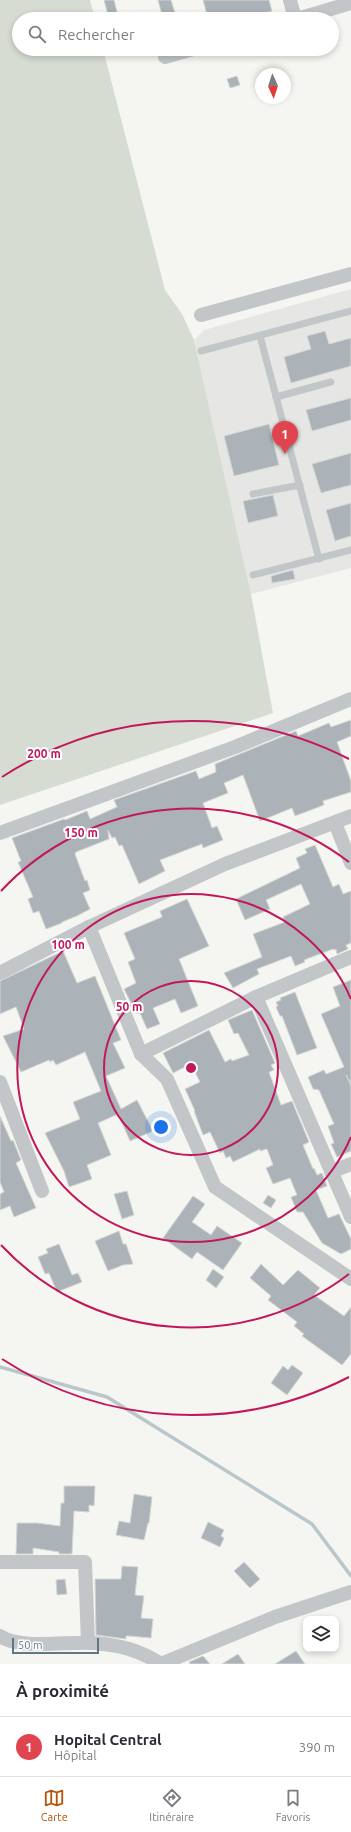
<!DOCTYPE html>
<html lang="fr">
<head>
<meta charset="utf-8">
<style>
  body { margin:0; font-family:Ubuntu,sans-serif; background:#f7f7f7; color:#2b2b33 }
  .controls { position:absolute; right:12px; bottom:12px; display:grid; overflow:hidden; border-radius:8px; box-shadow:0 2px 6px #0003 }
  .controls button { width:36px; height:36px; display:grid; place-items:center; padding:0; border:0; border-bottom:1px solid #e1e1e2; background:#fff; color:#2b2b33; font:20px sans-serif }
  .compass { position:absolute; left:255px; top:68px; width:36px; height:36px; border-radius:50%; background:#fff; box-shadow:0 2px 6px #0003; rotate:177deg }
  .scale { position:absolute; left:12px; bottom:10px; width:87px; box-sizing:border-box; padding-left:4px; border:2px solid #627684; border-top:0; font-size:11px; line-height:14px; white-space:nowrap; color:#627684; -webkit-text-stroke:3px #fff; paint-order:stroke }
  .you { position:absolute; left:161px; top:1127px; width:14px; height:14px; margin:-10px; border:3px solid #fff; border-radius:50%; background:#1a73e8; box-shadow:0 0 0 6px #1a73e833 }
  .badge { display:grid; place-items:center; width:26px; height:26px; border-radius:50%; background:#b45309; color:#fff; font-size:13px; font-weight:700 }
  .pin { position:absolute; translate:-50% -33px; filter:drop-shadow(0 1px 2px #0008) }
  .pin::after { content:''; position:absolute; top:21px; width:14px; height:12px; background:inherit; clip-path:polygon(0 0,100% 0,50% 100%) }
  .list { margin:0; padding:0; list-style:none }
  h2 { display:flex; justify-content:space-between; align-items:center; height:52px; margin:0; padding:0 16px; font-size:17px }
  h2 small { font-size:13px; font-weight:400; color:#7c7c81 }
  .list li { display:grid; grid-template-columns:26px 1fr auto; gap:12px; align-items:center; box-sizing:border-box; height:60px; padding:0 16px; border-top:1px solid #e1e1e2 }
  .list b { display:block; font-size:15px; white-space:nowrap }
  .list p { margin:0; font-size:13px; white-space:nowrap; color:#7c7c81 }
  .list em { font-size:13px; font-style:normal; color:#7c7c81 }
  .icon { flex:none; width:22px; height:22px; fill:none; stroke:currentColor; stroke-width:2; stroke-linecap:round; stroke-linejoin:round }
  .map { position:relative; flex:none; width:351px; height:1664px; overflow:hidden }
  .search { position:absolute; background:#fff; box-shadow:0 2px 6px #0003; left:12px; right:12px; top:12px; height:44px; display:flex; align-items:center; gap:10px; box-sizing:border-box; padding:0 14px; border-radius:22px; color:#7c7c81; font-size:15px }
  .sheet { height:112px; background:#fff }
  nav { display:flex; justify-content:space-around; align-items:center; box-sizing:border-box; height:56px; border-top:1px solid #e1e1e2; background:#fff; font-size:11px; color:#7c7c81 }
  nav a { display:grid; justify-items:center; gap:2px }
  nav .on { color:#b45309 }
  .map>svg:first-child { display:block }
  .built { fill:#e6e6e4 }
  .green { fill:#d6dcd2 }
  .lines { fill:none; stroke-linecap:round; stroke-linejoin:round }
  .stream { stroke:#b9c7cb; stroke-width:3.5 }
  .building { fill:#abb3b8; stroke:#d6d6d4 }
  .service { stroke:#c2c6c9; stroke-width:7 }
  .minor { stroke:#c2c6c9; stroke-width:14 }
  .ring { fill:none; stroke:#c2185b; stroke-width:2 }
  .centre { fill:#c2185b; stroke:#fff; stroke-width:2 }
  .ring-label { font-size:12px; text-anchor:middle; font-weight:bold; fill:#c2185b; stroke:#fff; stroke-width:4; stroke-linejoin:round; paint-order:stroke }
</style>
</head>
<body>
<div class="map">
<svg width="351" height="1664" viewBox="0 0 351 1664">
  <rect width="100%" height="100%" fill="#f5f5f1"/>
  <!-- built -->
  <polygon class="built" points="351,289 351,568 251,594 194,340 204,330"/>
  <!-- green -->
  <polygon class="green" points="0,0 90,0 95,19 19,19 19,49 103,49 165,290 182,314 194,340 251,594 273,713 0,805"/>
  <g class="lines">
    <!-- stream -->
    <polyline class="stream" points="0,1367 107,1397 312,1524 351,1576"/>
  </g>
  <!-- building -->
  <g class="building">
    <polygon points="104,0 114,0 119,19 109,19"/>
    <polygon points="158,0 171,0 177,19 163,19"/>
    <polygon points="203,0 269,0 272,11 244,18 208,19"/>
    <polygon points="237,76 240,85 230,88 227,79"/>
    <polygon points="325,331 329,344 351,338 351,366 291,383 284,357 311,349 307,336"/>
    <polygon points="351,398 351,420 312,431 306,410"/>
    <polygon points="269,424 279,465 234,476 224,436"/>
    <polygon points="351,453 351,485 321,493 312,464"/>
    <polygon points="273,495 278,516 248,523 243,501"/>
    <polygon points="351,503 351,536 335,541 326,510"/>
    <polygon points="293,570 295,579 272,583 271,576"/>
    <polygon points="351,720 351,736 337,742 351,781 351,792 323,801 324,805 295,816 292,808 260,821 243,775 224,783 228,793 203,803 212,828 217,826 223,840 203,848 202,844 160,860 165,871 139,884 122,845 119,846 115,837 112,838 108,830 109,839 76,852 75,854 85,881 87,880 90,890 83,893 90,909 77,916 62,922 62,923 46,929 39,911 33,913 28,899 33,897 18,862 21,861 12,838 64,819 65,820 87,811 90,819 117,807 114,800 196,771 199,779 216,772 215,764 296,731 298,736 329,723 331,727"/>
    <polygon points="315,845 333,887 339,884 343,894 351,891 351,943 346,945 348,949 337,954 336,949 334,950 333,949 304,960 305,962 295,966 291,956 257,969 259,974 233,988 224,973 262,957 253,934 285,922 283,917 310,904 301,884 266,900 270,909 245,920 236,899 300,868 296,858 307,853 305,849"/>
    <polygon points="187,899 209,946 179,959 198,1006 181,1013 175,999 153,1008 160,1024 147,1029 140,1013 138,1014 135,1006 133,1007 124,989 136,983 128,962 135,959 124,933 162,917 160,911"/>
    <polygon points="63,951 77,983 95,976 121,1040 113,1043 125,1068 106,1076 121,1109 137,1100 153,1131 130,1141 118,1114 98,1123 111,1155 87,1165 92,1179 69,1187 64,1171 45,1133 80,1119 73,1102 101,1091 85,1052 56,1065 53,1060 50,1062 49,1060 21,1072 3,1036 24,1029 16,1007 0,1014 0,981"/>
    <polygon points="351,980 351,1084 346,1075 351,1086 351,1151 337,1157 331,1144 334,1143 328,1126 334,1124 319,1090 313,1089 308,1077 324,1070 326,1074 344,1067 321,1014 340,1006 333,987"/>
    <polygon points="295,992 317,1048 297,1055 282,1016 280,1016 276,1007 278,1006 276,1002 281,1000 280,998"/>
    <polygon points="252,1010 275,1063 271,1065 274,1070 269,1072 281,1105 292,1101 309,1142 303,1145 313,1169 314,1168 317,1175 322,1173 327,1186 316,1190 328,1218 339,1214 351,1239 351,1249 341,1254 322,1243 303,1212 297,1212 291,1197 297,1195 290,1178 273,1184 266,1168 273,1165 267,1149 260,1151 260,1149 233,1162 230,1156 226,1158 223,1151 220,1153 210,1132 203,1135 194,1111 195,1111 185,1089 200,1082 191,1064 173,1073 163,1053 209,1030 225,1062 231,1059 232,1061 249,1055 238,1033 234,1034 228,1020"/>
    <polygon points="0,1116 11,1141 13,1140 21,1160 16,1163 36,1208 14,1217 10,1206 0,1210 0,1194 4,1192 0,1182"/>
    <polygon points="127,1191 134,1215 122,1219 114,1194"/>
    <polygon points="268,1195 276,1200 271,1208 263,1203"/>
    <polygon points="193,1196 205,1204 192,1222 211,1235 217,1226 242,1243 223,1270 197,1252 192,1259 163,1238"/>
    <polygon points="119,1231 123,1244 126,1244 133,1264 123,1265 108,1271 95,1241"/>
    <polygon points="59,1244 72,1275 78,1273 82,1282 57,1292 49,1273 45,1274 38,1257 48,1253 46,1249"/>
    <polygon points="261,1264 283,1285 298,1270 320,1288 314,1295 344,1316 351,1307 351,1354 342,1365 302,1336 304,1334 294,1326 297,1322 268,1300 271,1296 250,1278"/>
    <polygon points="213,1269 224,1277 216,1288 206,1280"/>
    <polygon points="292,1365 303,1373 287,1395 271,1383 283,1366 288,1370"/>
    <polygon points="64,1486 95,1486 94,1506 89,1505 89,1512 74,1511 72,1554 59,1554 59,1552 33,1548 33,1554 16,1554 17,1523 37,1523 60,1526 61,1503 64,1503"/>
    <polygon points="134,1494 152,1497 149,1523 148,1523 144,1540 116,1535 119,1521 130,1523"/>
    <polygon points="208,1522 224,1530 221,1536 224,1538 220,1547 201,1538"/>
    <polygon points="244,1562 260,1579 250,1588 234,1571"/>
    <polygon points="122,1566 138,1567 135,1595 144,1596 141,1618 153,1619 151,1638 129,1636 126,1636 126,1639 96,1635 95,1579 121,1579"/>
    <polygon points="65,1579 67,1594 57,1595 56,1580"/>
    <polygon points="296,1651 305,1664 275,1664"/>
    <polygon points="238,1654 245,1664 222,1664"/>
    <polygon points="203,1656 210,1664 190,1664 189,1662"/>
  </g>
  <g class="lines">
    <!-- service -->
    <g class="service">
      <polyline points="260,336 319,559"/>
      <polyline points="201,351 351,311"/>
      <polyline points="276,397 331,382"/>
      <polyline points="253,494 300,485"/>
      <polyline points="253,575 351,550"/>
    </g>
    <!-- minor -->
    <g class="minor">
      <polyline points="290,0 295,19"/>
      <polyline points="297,19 351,3"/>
      <polyline points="165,57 193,49"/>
      <polyline points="201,315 351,274"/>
      <polyline points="335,823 351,863"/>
      <polyline points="0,833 235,747 351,699"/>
      <polyline points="89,927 141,1054 167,1079 215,1187 351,1279"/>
      <polyline points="0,973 89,927 225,864 351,816"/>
      <polyline points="256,997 351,1217"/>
      <polyline points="141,1054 256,997 351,957"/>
      <polyline points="0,1082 42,1191"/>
      <polyline points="331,1172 351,1164"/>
      <polyline points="0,1562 85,1562 88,1643"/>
      <path d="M0,1636C20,1650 70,1641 94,1643C120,1645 139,1650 161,1664"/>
      <polyline points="161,1664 275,1617 351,1592"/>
    </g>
  </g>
  <!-- distance rings -->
  <g class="ring">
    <circle cx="191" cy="1068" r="87"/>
    <path d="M351 1137A174 174 0 1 1 351 999"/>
    <path d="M349 1274A260 260 0 0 1 1 1245M1 891A260 260 0 0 1 349 862"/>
    <path d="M349 1377A347 347 0 0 1 2 1359M2 777A347 347 0 0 1 349 759"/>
  </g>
  <circle cx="191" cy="1068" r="6" class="centre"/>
  <g class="ring-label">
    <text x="44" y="758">200 m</text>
    <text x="81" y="837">150 m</text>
    <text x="68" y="949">100 m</text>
    <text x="129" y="1011">50 m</text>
  </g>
</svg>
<div class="controls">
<button><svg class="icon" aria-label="layers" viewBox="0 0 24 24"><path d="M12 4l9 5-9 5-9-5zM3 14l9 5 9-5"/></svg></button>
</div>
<svg class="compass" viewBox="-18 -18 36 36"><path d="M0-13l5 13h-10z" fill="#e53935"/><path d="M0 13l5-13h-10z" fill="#7c7c81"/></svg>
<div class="scale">50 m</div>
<div class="you"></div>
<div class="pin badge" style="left:285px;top:454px;background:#e0444e">1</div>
<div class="search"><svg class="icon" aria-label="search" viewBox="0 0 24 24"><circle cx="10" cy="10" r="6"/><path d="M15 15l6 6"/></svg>Rechercher</div>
</div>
<section class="sheet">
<h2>À proximité<small></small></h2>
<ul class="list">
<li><span class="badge" style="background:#e0444e">1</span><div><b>Hopital Central</b><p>Hôpital</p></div><em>390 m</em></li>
</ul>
</section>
<nav>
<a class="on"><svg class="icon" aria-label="map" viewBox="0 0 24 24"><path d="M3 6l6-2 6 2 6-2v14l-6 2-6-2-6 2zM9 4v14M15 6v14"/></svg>Carte</a>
<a><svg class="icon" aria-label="directions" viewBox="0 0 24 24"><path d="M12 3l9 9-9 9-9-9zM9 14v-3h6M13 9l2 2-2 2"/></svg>Itinéraire</a>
<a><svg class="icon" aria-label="saved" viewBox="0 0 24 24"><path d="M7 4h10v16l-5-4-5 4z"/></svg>Favoris</a>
</nav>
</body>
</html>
